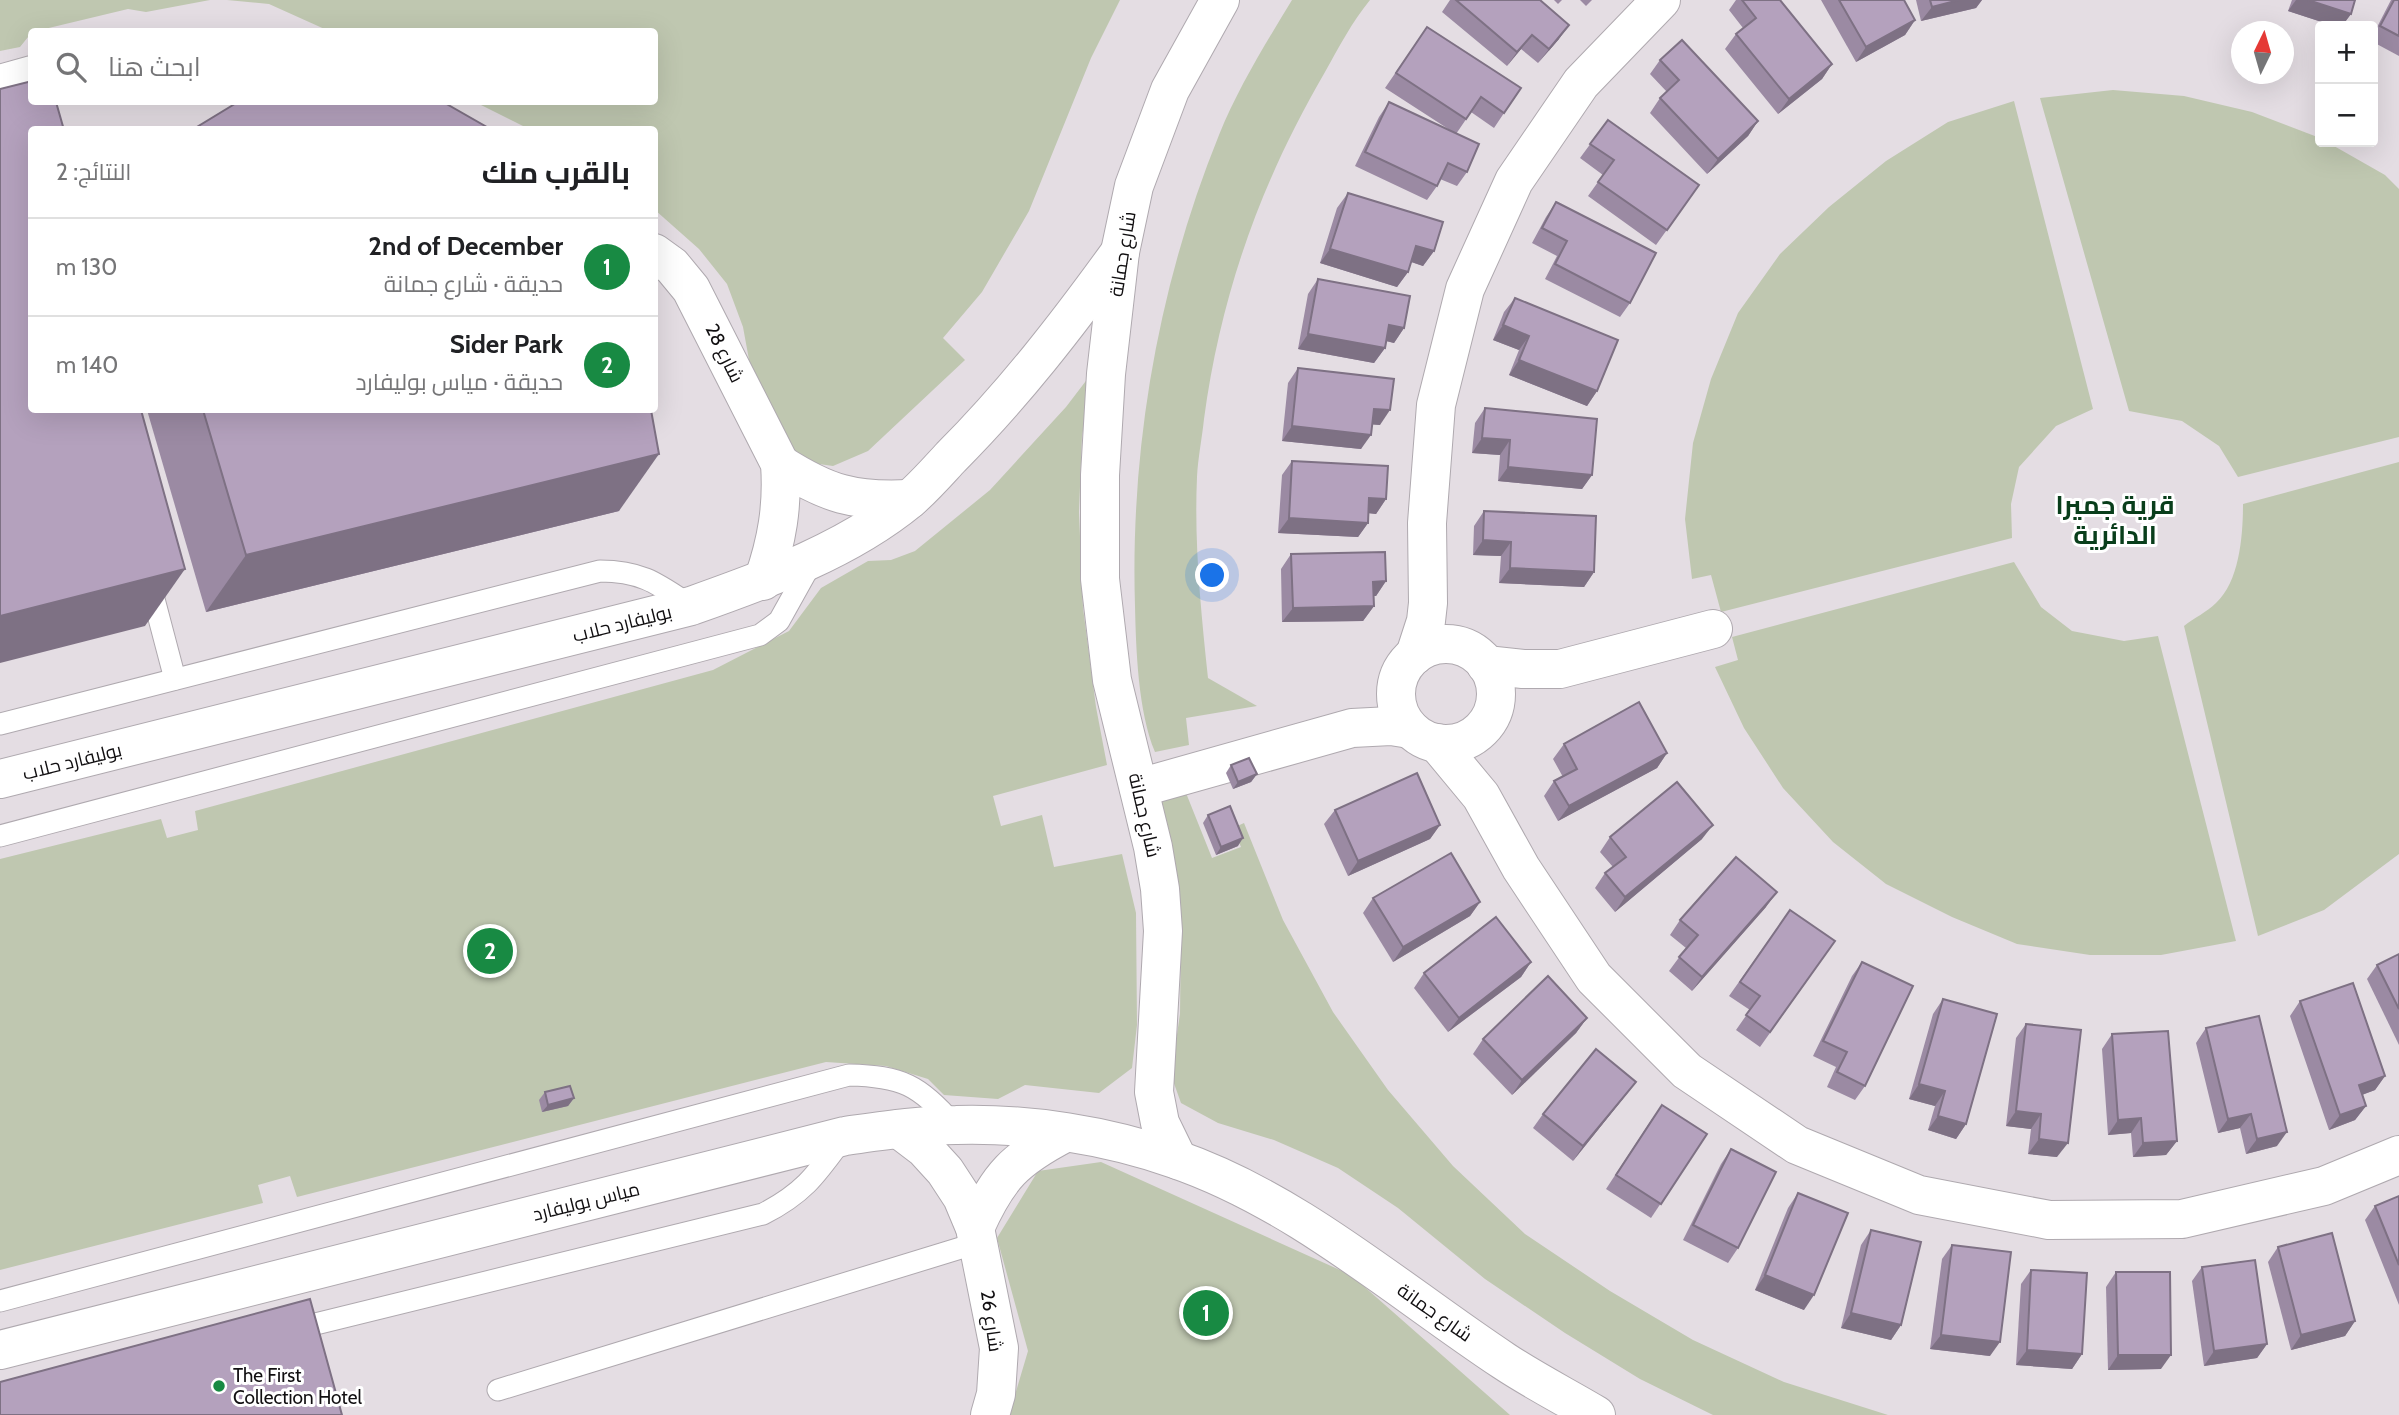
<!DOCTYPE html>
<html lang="ar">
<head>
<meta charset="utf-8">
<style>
  body { margin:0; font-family:Cabin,Cairo,sans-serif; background:#f2f2f2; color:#202124; direction:rtl }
  .controls { position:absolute; right:21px; top:21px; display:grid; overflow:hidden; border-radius:7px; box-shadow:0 7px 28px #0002 }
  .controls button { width:63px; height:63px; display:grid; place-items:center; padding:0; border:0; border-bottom:2px solid #e0e0e0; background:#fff; color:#202124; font:35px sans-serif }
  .compass { position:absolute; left:2231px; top:21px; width:63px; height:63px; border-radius:50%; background:#fff; box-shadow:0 7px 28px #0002; rotate:5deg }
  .you { position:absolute; left:1213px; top:576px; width:24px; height:24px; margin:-18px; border:5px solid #fff; border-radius:50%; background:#1a73e8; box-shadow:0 0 0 10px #1a73e833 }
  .badge { display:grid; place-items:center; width:46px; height:46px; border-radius:50%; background:#188a43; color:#fff; font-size:23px; font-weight:700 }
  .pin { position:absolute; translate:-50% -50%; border:4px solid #fff; box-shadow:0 2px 7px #0006 }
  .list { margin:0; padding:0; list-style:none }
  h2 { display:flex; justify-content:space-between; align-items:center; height:91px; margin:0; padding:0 28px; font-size:30px }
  h2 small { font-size:23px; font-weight:400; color:#757577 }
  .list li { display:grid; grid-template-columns:46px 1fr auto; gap:21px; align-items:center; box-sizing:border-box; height:98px; padding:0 28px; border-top:2px solid #e0e0e0 }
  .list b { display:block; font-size:26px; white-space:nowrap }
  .list p { margin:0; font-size:23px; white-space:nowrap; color:#757577 }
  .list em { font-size:23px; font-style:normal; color:#757577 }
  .icon { flex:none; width:38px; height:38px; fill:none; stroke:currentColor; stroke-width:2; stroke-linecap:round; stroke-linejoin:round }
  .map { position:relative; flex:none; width:2399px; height:1415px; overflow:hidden; direction:ltr }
  .search { position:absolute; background:#fff; box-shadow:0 7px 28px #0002; left:28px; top:28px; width:630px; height:77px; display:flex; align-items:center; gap:18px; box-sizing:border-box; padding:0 24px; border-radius:7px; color:#757577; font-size:26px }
  .panel { position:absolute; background:#fff; box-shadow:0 7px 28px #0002; left:28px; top:126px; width:630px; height:287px; border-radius:7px; direction:rtl }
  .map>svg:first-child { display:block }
  .green { fill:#bfc7b0 }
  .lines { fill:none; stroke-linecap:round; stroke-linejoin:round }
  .lane-casing { stroke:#afa9af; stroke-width:23 }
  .street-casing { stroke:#afa9af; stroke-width:40 }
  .secondary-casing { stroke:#afa9af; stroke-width:40 }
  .lane { stroke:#fff; stroke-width:21 }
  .street { stroke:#fff; stroke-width:38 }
  .secondary { stroke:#fff; stroke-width:38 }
  .wall { fill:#9b8aa3 }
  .shaded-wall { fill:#7e7184 }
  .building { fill:#b4a1bd; stroke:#7e7184; stroke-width:2 }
  .poi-dot { fill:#188a43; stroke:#fff; stroke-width:2.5 }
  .labels { text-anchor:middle; stroke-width:6; stroke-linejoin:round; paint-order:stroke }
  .street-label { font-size:19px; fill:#110f11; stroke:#fff }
  .poi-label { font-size:19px; fill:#110f11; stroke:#fff; text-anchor:start }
  .district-label { font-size:26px; font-weight:bold; fill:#093e1b; stroke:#fff }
</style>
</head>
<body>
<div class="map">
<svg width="2399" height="1415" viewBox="0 0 2399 1415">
  <rect width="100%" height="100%" fill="#e4dde3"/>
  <!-- green -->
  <g class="green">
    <polygon points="0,0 210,0 146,12 128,9 32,32 20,47 0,51"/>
    <polygon points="227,0 1120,0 1091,58 1029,211 982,292 943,338 965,360 868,451 833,466 805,462 758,409 743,327 727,284 699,249 655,210 654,130 529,129 481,105 483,102 654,102 654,32 329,31 269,4"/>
    <path d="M1292,0H1370C1352,22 1339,47 1325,72C1261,182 1221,293 1204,419C1202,438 1198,458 1197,477C1194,544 1201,611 1208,678L1257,706L1186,718L1189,745L1155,752C1138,712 1136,649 1135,606C1130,446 1159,283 1219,135C1238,88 1266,43 1292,0Z"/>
    <polygon points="2113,90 2184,96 2252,112 2320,138 2320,142 2327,142 2385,175 2399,189 2399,437 2238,477 2219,446 2182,421 2129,411 2040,98"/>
    <polygon points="2014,101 2093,409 2056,426 2019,467 2011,504 2012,538 1721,612 1711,575 1692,579 1685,519 1693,443 1711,379 1738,313 1780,254 1829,207 1886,161 1948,122"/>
    <polygon points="1095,369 1082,436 1079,512 1083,608 1096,707 1107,765 993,796 1001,826 1042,815 1054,867 1122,854 1136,913 1137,1025 1132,1068 1099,1093 1025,1085 998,1099 944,1095 928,1079 886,1066 826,1062 297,1197 290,1176 258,1185 263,1203 0,1270 0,859 161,819 167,838 198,830 195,811 713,670 789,631 821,588 868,561 891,560 915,551 990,490 1066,407"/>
    <path d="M2399,462V854L2324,910L2258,936L2184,626C2194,618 2207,612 2216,603C2240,581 2243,534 2243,504Z"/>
    <polygon points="2014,562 2041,607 2072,631 2124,641 2158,636 2236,941 2161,955 2090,955 2017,944 1952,917 1886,884 1833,842 1783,788 1744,728 1715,667 1738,660 1732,637"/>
    <polygon points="1184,788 1212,858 1241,847 1233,828 1244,823 1283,920 1333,1012 1388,1090 1453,1166 1525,1234 1610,1291 1693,1340 1784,1382 1888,1415 1713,1415 1640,1379 1565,1333 1485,1279 1398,1208 1338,1168 1274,1140 1218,1123 1181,1103 1171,1075 1180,1014 1181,927 1160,836 1162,801"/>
    <polygon points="1101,1162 1351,1275 1510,1415 1009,1415 1028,1351 997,1238 1038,1171"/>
  </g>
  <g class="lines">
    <!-- lane casing -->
    <g class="lane-casing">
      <g id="lane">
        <polyline points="150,584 175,679"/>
        <path d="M0,724L600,571C642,571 658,584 691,606"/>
        <polyline points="0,836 760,635 779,621 813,560"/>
        <path d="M0,1301L849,1075C901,1076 920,1085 954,1125"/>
        <path d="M291,1330L763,1214C804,1193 816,1175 843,1138"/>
        <polyline points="498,1390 977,1243"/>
      </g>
    </g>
    <!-- street casing -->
    <g class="street-casing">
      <g id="street">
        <polyline points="0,84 32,75"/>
        <path d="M654,253L672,266L691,289L780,464C783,506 777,541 763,581"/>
        <path d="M780,464C827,494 854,502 910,499"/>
        <circle cx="1446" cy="694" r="50"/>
        <polyline points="1415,655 1426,621 1428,603 1427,523 1436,405 1465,289 1514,181 1581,83 1661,0"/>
        <polyline points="1486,665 1523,669 1560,669 1713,629"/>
        <polyline points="1437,743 1481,796 1521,868 1594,978 1687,1071 1797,1145 1919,1195 2049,1220 2182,1219 2324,1186 2399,1155"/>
        <polyline points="1139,788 1352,728 1391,726 1410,729"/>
        <polyline points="899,1129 924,1148 945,1171 962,1197 975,1228 999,1348 996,1394 990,1415"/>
        <path d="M975,1228C998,1176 1015,1159 1065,1133"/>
      </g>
    </g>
    <!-- secondary casing -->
    <g class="secondary-casing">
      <g id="secondary">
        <path d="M0,779L691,606C767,579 847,551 910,499C925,486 938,471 951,457C1014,394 1068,324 1120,252"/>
        <polyline points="1178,1160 1160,1123 1154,1092 1163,931 1160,889 1153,847 1112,680 1100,579 1100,475 1106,374 1120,252 1134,186 1170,90 1220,0"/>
        <path d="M0,1350L845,1136C881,1131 918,1125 956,1125C1029,1123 1106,1135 1175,1159C1297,1201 1398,1291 1504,1361C1534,1381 1566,1397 1596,1415"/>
      </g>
    </g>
    <!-- lane -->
    <use href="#lane" class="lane"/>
    <!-- street -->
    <use href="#street" class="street"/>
    <!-- secondary -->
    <use href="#secondary" class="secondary"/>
  </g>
  <!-- wall -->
  <g class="wall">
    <polygon points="1450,0 1540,0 1559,39 1538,63 1521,49 1507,66 1442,12"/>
    <polygon points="1554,0 1562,0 1558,4"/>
    <polygon points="1580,0 1592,0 1586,6"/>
    <polygon points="1736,0 1780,0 1832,64 1822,79 1778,114 1725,49 1736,34 1743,28 1729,10"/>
    <polygon points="1821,0 1904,0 1915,20 1905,35 1856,62"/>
    <polygon points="1916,0 1982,0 1976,8 1921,21"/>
    <polygon points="2292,0 2355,0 2351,14 2342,26 2334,26 2288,11"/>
    <polygon points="2391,0 2399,0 2399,56 2373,42 2373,35"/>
    <polygon points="1427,27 1504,113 1494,128 1471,112 1456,134 1467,172 1457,186 1440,179 1437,186 1427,200 1355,166 1379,117 1389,102 1453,132 1385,88"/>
    <polygon points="1660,60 1758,121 1748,136 1707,174 1650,113 1660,98 1667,92 1650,74"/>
    <polygon points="1608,120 1699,185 1656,245 1588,196 1603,175 1580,158"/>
    <polygon points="1348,193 1434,251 1423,266 1411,262 1408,272 1397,287 1320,263 1337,208"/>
    <polygon points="1556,202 1630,303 1620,317 1545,279 1557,256 1532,243 1546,217"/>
    <polygon points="1318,279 1404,328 1394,343 1386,341 1385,348 1374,363 1298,349 1308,294"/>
    <polygon points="1515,298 1597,391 1587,406 1509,375 1519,350 1493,340 1504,312"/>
    <polygon points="1298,368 1380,425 1372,424 1361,449 1282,441 1288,383"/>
    <polygon points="1485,408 1592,475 1582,489 1498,481 1500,455 1472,453 1475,423"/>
    <polygon points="147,410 651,410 619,511 206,612"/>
    <polygon points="1292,461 1386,499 1376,514 1368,513 1368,523 1358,537 1278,533 1282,475"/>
    <polygon points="1484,511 1594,572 1584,587 1499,583 1501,556 1473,555 1474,526"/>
    <polygon points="1291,554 1386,581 1376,596 1373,596 1374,606 1363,621 1282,622 1281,569"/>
    <polygon points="1564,744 1667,753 1657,768 1558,821 1544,796 1554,781 1563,777 1553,759"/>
    <polygon points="1231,765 1257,774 1251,782 1233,789 1226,773"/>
    <polygon points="1335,810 1440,825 1430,839 1348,876 1324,824"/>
    <polygon points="1208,815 1238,846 1216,855 1203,823"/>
    <polygon points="1610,837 1702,839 1615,912 1595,888 1605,873 1613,867 1600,852"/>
    <polygon points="1373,898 1480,902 1470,916 1393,962 1363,913"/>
    <polygon points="1766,907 1692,991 1669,971 1686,948 1670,935 1680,920"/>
    <polygon points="1790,910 1835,941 1760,1047 1736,1030 1750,1010 1729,996"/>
    <polygon points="2399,954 2399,1045 2367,979 2377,965"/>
    <polygon points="1531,962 1521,977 1448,1032 1414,988 1424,973"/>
    <polygon points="1862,962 1865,1086 1855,1100 1827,1087 1836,1067 1813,1056 1852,976"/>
    <polygon points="1943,999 1966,1124 1956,1139 1928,1130 1935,1106 1909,1099 1933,1014"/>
    <polygon points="2300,1001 2385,1076 2375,1090 2362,1095 2366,1106 2355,1120 2329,1130 2290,1016"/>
    <polygon points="1587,1018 1576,1033 1512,1095 1473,1054 1483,1039"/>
    <polygon points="2026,1024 2057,1157 2028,1154 2031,1129 2006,1126 2016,1038"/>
    <polygon points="2206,1028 2277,1146 2246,1154 2240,1128 2218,1133 2196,1043"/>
    <polygon points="2112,1034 2177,1141 2166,1155 2133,1157 2131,1133 2108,1135 2102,1049"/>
    <polygon points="545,1092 574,1098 568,1106 542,1112 539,1100"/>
    <polygon points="1625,1096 1573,1161 1533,1128 1543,1114"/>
    <polygon points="1652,1119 1707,1134 1651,1218 1606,1189"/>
    <polygon points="1731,1149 1738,1248 1728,1263 1683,1240 1721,1164"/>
    <polygon points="1798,1193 1804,1310 1755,1290 1788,1208"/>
    <polygon points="2399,1196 2399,1305 2365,1220 2375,1206"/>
    <polygon points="1871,1230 1901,1325 1891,1340 1841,1328 1861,1245"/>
    <polygon points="1952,1245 1990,1356 1930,1349 1942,1259"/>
    <polygon points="2278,1247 2355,1321 2345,1336 2291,1350 2268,1262"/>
    <polygon points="2202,1267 2267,1344 2257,1358 2204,1366 2192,1281"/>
    <polygon points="2031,1270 2082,1354 2072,1369 2016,1365 2021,1284"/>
    <polygon points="2116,1272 2161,1369 2108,1370 2106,1287"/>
  </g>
  <!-- shaded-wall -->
  <g class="shaded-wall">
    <polygon points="1959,0 1982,0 1976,8 1921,21 1932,7"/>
    <polygon points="2296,0 2308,0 2351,14 2342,26 2334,26 2288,11"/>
    <polygon points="1915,20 1905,35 1856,62 1866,47"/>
    <polygon points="1569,25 1559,39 1538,63 1549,49"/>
    <polygon points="1532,35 1521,49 1507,66 1517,52"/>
    <polygon points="1832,64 1822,79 1778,114 1789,99"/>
    <polygon points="1758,121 1748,136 1707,174 1718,159"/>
    <polygon points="1416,246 1434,251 1423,266 1406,260"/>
    <polygon points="1330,249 1408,272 1397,287 1320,263"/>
    <polygon points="1389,325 1404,328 1394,343 1379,339"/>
    <polygon points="1503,325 1529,336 1519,350 1493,340"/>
    <polygon points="1308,334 1385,348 1374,363 1298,349"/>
    <polygon points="1519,360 1597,391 1587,406 1509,375"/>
    <polygon points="1374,409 1390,410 1380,425 1364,424"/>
    <polygon points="1292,426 1371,435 1361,449 1282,441"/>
    <polygon points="1482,438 1510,440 1500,455 1472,453"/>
    <polygon points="659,454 619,511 206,612 246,555"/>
    <polygon points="1508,467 1592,475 1582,489 1498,481"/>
    <polygon points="1369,498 1386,499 1376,514 1359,512"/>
    <polygon points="1289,518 1368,523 1358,537 1278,533"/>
    <polygon points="1483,540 1511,542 1501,556 1473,555"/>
    <polygon points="1510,568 1594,572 1584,587 1499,583"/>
    <polygon points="185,569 145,626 0,663 0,616"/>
    <polygon points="1386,581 1376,596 1363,596 1373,582"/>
    <polygon points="1374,606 1363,621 1282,622 1293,608"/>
    <polygon points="1667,753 1657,768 1558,821 1569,806"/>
    <polygon points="1257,774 1251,782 1233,789 1238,782"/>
    <polygon points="1440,825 1430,839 1348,876 1358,861"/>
    <polygon points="1713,825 1702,839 1615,912 1625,897"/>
    <polygon points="1243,838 1238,846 1216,855 1221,847"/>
    <polygon points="1777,892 1766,907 1692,991 1702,977"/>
    <polygon points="1480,902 1470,916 1393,962 1403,947"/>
    <polygon points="1531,962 1521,977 1448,1032 1459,1018"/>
    <polygon points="1587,1018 1576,1033 1512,1095 1522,1080"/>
    <polygon points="2385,1076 2375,1090 2348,1100 2359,1085"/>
    <polygon points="1636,1082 1625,1096 1573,1161 1583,1146"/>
    <polygon points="1919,1084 1945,1091 1935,1106 1909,1099"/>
    <polygon points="574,1098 568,1106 542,1112 548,1105"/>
    <polygon points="2366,1106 2355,1120 2329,1130 2340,1115"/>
    <polygon points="2016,1111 2041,1114 2031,1129 2006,1126"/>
    <polygon points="2251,1114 2240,1128 2218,1133 2228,1119"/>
    <polygon points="1938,1116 1966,1124 1956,1139 1928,1130"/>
    <polygon points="2141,1118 2131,1133 2108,1135 2118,1120"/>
    <polygon points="2287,1132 2277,1146 2246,1154 2257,1139"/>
    <polygon points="2039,1139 2068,1143 2057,1157 2028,1154"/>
    <polygon points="2177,1141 2166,1155 2133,1157 2143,1143"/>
    <polygon points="1765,1275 1814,1295 1804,1310 1755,1290"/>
    <polygon points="1851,1313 1901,1325 1891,1340 1841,1328"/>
    <polygon points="2355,1321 2345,1336 2291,1350 2301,1335"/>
    <polygon points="1941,1335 2000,1342 1990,1356 1930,1349"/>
    <polygon points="2267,1344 2257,1358 2204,1366 2214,1351"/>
    <polygon points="2027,1350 2082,1354 2072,1369 2016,1365"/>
    <polygon points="2118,1355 2171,1355 2161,1369 2108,1370"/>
  </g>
  <!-- building -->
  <g class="building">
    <polygon points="1456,0 1540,0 1569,25 1549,49 1532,35 1517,52"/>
    <polygon points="1742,0 1780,0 1832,64 1789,99 1736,34 1756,18"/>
    <polygon points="1839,0 1904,0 1915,20 1866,47"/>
    <polygon points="1930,0 1959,0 1932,7"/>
    <polygon points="2308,0 2355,0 2351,14"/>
    <polygon points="2394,0 2399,0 2399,36 2380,26"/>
    <polygon points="1427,27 1521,88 1504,113 1481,97 1466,119 1396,73"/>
    <polygon points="1682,40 1758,121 1718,159 1660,98 1679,80 1660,60"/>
    <polygon points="32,81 32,102 56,102 64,130 32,130 32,410 141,410 185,569 0,616 0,89"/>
    <polygon points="238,102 443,102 492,130 192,130"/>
    <polygon points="1389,102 1479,144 1467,172 1448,163 1437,186 1365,152"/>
    <polygon points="1608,120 1699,185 1667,230 1598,182 1614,160 1590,144"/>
    <polygon points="1348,193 1443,222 1434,251 1416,246 1408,272 1330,249"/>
    <polygon points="1556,202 1656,253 1630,303 1555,264 1567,241 1542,228"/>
    <polygon points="1318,279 1410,296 1404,328 1389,325 1385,348 1308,334"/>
    <polygon points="1515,298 1618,340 1597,391 1519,360 1529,336 1503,325"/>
    <polygon points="1298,368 1394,379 1390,410 1374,409 1371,435 1292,426"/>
    <polygon points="1485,408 1597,419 1592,475 1508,467 1510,440 1482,438"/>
    <polygon points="203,410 651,410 659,454 246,555"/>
    <polygon points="1292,461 1388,466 1386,499 1369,498 1368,523 1289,518"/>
    <polygon points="1484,511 1596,516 1594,572 1510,568 1511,542 1483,540"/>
    <polygon points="1385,552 1386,581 1373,582 1374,606 1293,608 1291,554"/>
    <polygon points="1639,702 1667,753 1569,806 1554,781 1577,769 1564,744"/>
    <polygon points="1249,758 1257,774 1238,782 1231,765"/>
    <polygon points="1417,773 1440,825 1358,861 1335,810"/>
    <polygon points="1677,782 1713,825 1625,897 1605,873 1626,857 1610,837"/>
    <polygon points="1230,806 1243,838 1221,847 1208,815"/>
    <polygon points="1451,853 1480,902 1403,947 1373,898"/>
    <polygon points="1736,857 1777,892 1702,977 1679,957 1698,935 1680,920"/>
    <polygon points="1790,910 1835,941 1770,1032 1746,1015 1760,996 1740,982"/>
    <polygon points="1496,917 1531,962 1459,1018 1424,973"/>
    <polygon points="2399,954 2399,1009 2377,965"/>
    <polygon points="1862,962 1913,986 1865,1086 1837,1072 1847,1052 1823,1041"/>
    <polygon points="1548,976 1587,1018 1522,1080 1483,1039"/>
    <polygon points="2353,983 2385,1076 2359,1085 2366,1106 2340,1115 2300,1001"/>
    <polygon points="1943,999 1997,1014 1966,1124 1938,1116 1945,1091 1919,1084"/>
    <polygon points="2259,1016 2287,1132 2257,1139 2251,1114 2228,1119 2206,1028"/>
    <polygon points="2026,1024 2081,1030 2068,1143 2039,1139 2041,1114 2016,1111"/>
    <polygon points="2168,1031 2177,1141 2143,1143 2141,1118 2118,1120 2112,1034"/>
    <polygon points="1596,1049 1636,1082 1583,1146 1543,1114"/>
    <polygon points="570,1086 574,1098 548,1105 545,1092"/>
    <polygon points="1662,1105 1707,1134 1661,1204 1616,1175"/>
    <polygon points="1731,1149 1776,1172 1738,1248 1693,1225"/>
    <polygon points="1798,1193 1848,1213 1814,1295 1765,1275"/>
    <polygon points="2399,1196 2399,1265 2375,1206"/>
    <polygon points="1871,1230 1921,1242 1901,1325 1851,1313"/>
    <polygon points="2332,1233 2355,1321 2301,1335 2278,1247"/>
    <polygon points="1952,1245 2011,1252 2000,1342 1941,1335"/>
    <polygon points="2255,1260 2267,1344 2214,1351 2202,1267"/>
    <polygon points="2031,1270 2087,1273 2082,1354 2027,1350"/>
    <polygon points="2116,1272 2170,1272 2171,1355 2118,1355"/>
    <polygon points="310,1299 342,1415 0,1415 0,1382"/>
  </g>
  <!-- markers -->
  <circle class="poi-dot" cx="219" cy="1386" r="7"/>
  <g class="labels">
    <!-- street labels -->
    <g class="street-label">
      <text transform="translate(1122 254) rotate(-81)" y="7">شارع جمانة</text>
      <text transform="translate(725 353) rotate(64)" y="7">شارع 28</text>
      <text transform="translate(622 623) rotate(-14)" y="7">بوليفارد حلاب</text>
      <text transform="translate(72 761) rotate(-14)" y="7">بوليفارد حلاب</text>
      <text transform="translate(1145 815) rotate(77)" y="7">شارع جمانة</text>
      <text transform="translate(586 1201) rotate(-14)" y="7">مياس بوليفارد</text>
      <text transform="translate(1435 1312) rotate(35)" y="7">شارع جمانة</text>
      <text transform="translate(992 1321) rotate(82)" y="7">شارع 26</text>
    </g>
    <!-- poi labels -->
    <g class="poi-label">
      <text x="233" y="1382">The First<tspan x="233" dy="22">Collection Hotel</tspan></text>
    </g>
    <!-- district labels -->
    <g class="district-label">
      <text x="2115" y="514">قرية جميرا<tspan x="2115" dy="30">الدائرية</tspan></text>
    </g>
  </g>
</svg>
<div class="controls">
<button>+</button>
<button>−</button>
</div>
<svg class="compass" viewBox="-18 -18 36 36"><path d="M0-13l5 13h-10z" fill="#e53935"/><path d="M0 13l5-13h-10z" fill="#757577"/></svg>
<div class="you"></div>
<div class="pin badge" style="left:1206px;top:1313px">1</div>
<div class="pin badge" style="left:490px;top:951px">2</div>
<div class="search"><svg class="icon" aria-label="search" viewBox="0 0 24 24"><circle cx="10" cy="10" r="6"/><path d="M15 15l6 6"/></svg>ابحث هنا</div>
<section class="panel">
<h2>بالقرب منك<small>النتائج: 2</small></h2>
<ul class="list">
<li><span class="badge">1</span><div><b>2nd of December</b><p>حديقة · شارع جمانة</p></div><em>130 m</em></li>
<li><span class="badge">2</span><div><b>Sider Park</b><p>حديقة · مياس بوليفارد</p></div><em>140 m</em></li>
</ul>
</section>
</div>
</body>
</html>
